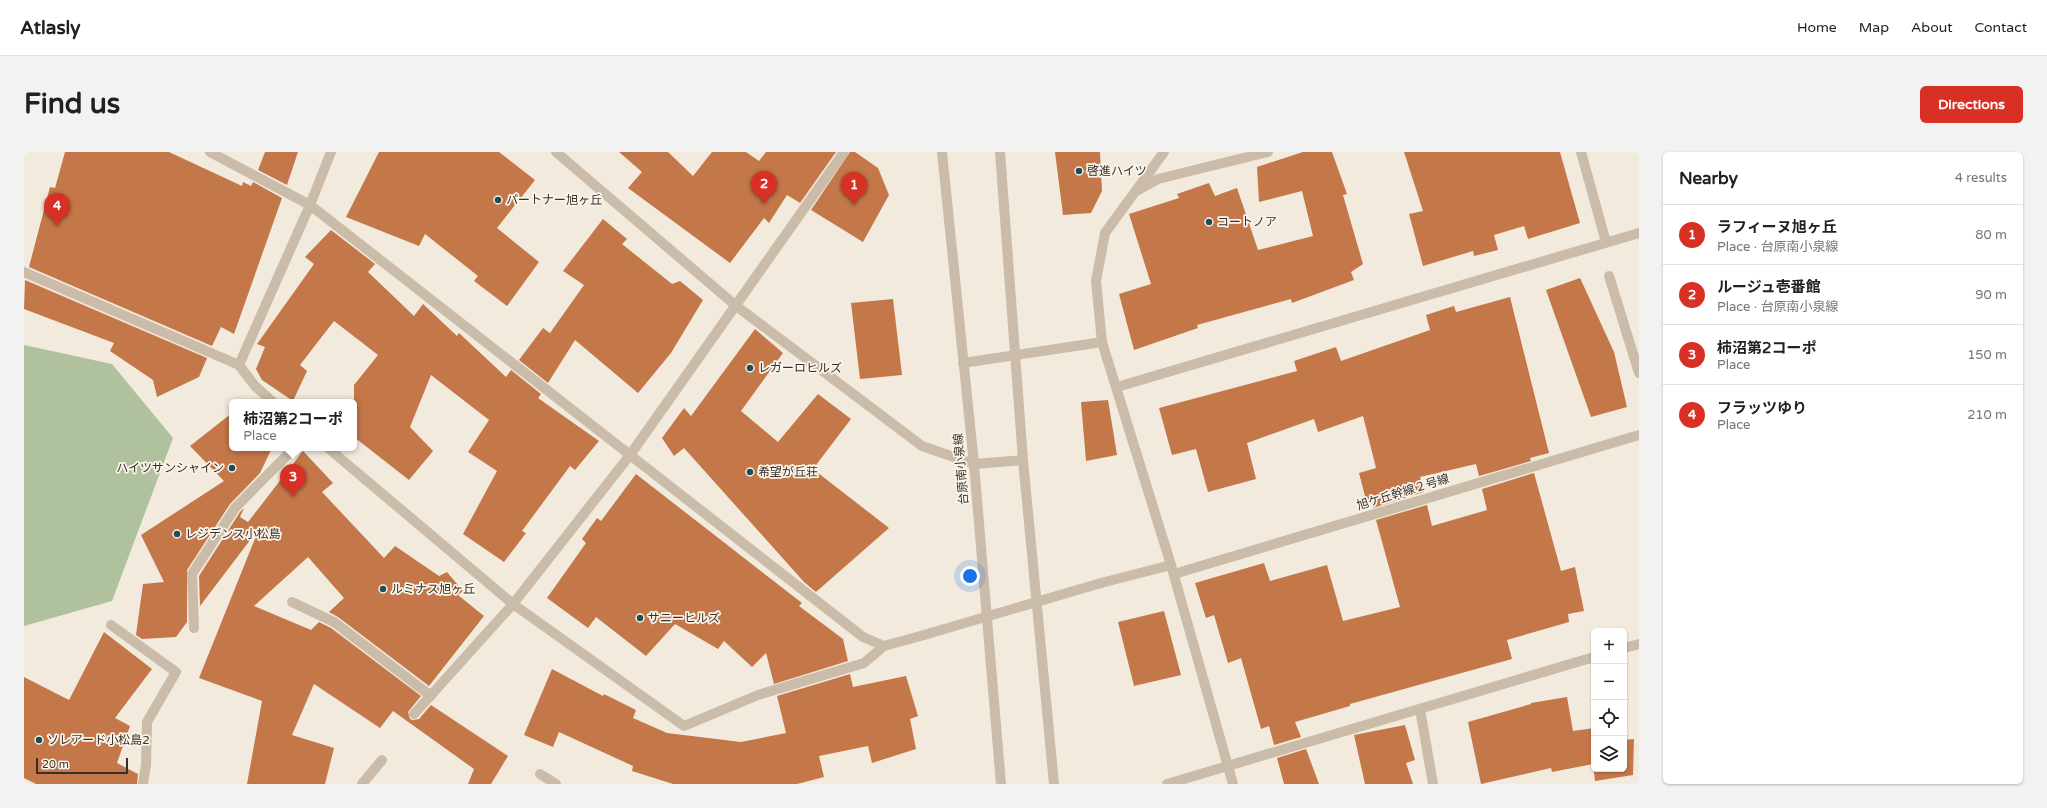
<!DOCTYPE html>
<html lang="en">
<head>
<meta charset="utf-8">
<style>
  body { margin:0; font-family:"Varela Round","Noto Sans JP",sans-serif; background:#f2f2f2; color:#202124 }
  .controls { position:absolute; right:12px; bottom:12px; display:grid; overflow:hidden; border-radius:6px; box-shadow:0 1px 3px #0004 }
  .controls button { width:36px; height:36px; display:grid; place-items:center; padding:0; border:0; border-bottom:1px solid #e0e0e0; background:#fff; color:#202124; font:20px sans-serif }
  .scale { position:absolute; left:12px; bottom:10px; width:92px; box-sizing:border-box; padding-left:4px; border:2px solid #372f29; border-top:0; font-size:11px; line-height:14px; white-space:nowrap; color:#372f29; -webkit-text-stroke:3px #faf4ea; paint-order:stroke }
  .you { position:absolute; left:946px; top:424px; width:14px; height:14px; margin:-10px; border:3px solid #fff; border-radius:50%; background:#1a73e8; box-shadow:0 0 0 6px #1a73e833 }
  .badge { display:grid; place-items:center; width:26px; height:26px; border-radius:50%; background:#d93025; color:#fff; font-size:13px; font-weight:700 }
  .pin { position:absolute; translate:-50% -33px; filter:drop-shadow(0 1px 2px #0008) }
  .pin::after { content:''; position:absolute; top:21px; width:14px; height:12px; background:inherit; clip-path:polygon(0 0,100% 0,50% 100%) }
  .popup { position:absolute; left:205px; top:247px; width:128px; height:52px; box-sizing:border-box; display:grid; place-content:center; border-radius:6px; background:#fff; filter:drop-shadow(0 1px 3px #0005); font-size:13px; white-space:nowrap; color:#757577 }
  .popup b { font-size:15px; color:#202124 }
  .popup::after { content:''; position:absolute; left:50%; top:100%; margin-left:-8px; border:8px solid transparent; border-top-color:#fff }
  .list { margin:0; padding:0; list-style:none }
  h2 { display:flex; justify-content:space-between; align-items:center; height:52px; margin:0; padding:0 16px; font-size:17px }
  h2 small { font-size:13px; font-weight:400; color:#757577 }
  .list li { display:grid; grid-template-columns:26px 1fr auto; gap:12px; align-items:center; box-sizing:border-box; height:60px; padding:0 16px; border-top:1px solid #e0e0e0 }
  .list b { display:block; font-size:15px; white-space:nowrap }
  .list p { margin:0; font-size:13px; white-space:nowrap; color:#757577 }
  .list em { font-size:13px; font-style:normal; color:#757577 }
  .icon { flex:none; width:22px; height:22px; fill:none; stroke:currentColor; stroke-width:2; stroke-linecap:round; stroke-linejoin:round }
  .map { position:relative; flex:none; width:1615px; height:632px; overflow:hidden; border-radius:6px }
  header { display:flex; align-items:center; gap:24px; box-sizing:border-box; height:56px; padding:0 20px; background:#fff; border-bottom:1px solid #e0e0e0 }
  header strong { font-size:19px }
  nav { display:flex; gap:22px; margin-inline-start:auto; font-size:14px }
  .intro { display:flex; align-items:center; justify-content:space-between; box-sizing:border-box; height:96px; padding:0 24px }
  h1 { margin:0; font-size:28px }
  .button { padding:10px 18px; border-radius:6px; background:#d93025; color:#fff; font-size:14px; font-weight:700 }
  main { display:flex; gap:24px; padding:0 24px }
  aside { flex:1; background:#fff; border-radius:6px; box-shadow:0 1px 3px #0004 }
  .map>svg:first-child { display:block }
  .green { fill:#b0c19d }
  .building { fill:#c47749 }
  .lines { fill:none; stroke-linecap:round; stroke-linejoin:round }
  .service { stroke:#cabca9; stroke-width:10 }
  .minor { stroke:#cabca9; stroke-width:10 }
  .tertiary { stroke:#cabca9; stroke-width:10 }
  .minor-bridge { stroke:#cabca9; stroke-width:10 }
  .poi-dot { fill:#1f4d58; stroke:#faf4ea; stroke-width:1.5 }
  .labels { text-anchor:middle; stroke-width:3.5; stroke-linejoin:round; paint-order:stroke }
  .poi-label { font-size:12px; fill:#372f29; stroke:#faf4ea; text-anchor:start }
  .street-label { font-size:12px; fill:#372f29; stroke:#faf4ea }
</style>
</head>
<body>
<header>
<strong>Atlasly</strong>
<nav><a>Home</a><a>Map</a><a>About</a><a>Contact</a></nav>
</header>
<div class="intro"><h1>Find us</h1><a class="button">Directions</a></div>
<main>
<div class="map">
<svg width="1615" height="632" viewBox="0 0 1615 632">
  <rect width="100%" height="100%" fill="#f2ebdd"/>
  <!-- green -->
  <polygon class="green" points="0,193 88,212 149,286 88,449 0,474"/>
  <!-- building -->
  <g class="building">
    <polygon points="41,0 145,0 218,34 219,30 227,34 229,30 258,46 210,182 197,175 188,194 5,115 26,35 31,36"/>
    <polygon points="241,0 274,0 263,33 234,18"/>
    <polygon points="355,0 475,0 511,28 473,76 515,110 483,154 450,129 454,124 401,82 395,94 322,65"/>
    <polygon points="595,0 644,0 669,24 688,0 722,0 735,9 742,0 812,0 776,51 763,43 745,71 740,66 706,111 604,36 618,20"/>
    <polygon points="826,0 831,0 854,16 865,43 839,90 787,58"/>
    <polygon points="1031,0 1076,0 1078,39 1067,61 1039,63"/>
    <polygon points="1279,0 1308,0 1323,42 1319,43 1339,112 1327,120 1330,128 1268,151 1267,147 1173,173 1174,176 1110,198 1095,142 1127,132 1105,62 1155,46 1153,42 1185,31 1191,44 1213,36 1234,98 1289,84 1278,39 1235,50 1233,15"/>
    <polygon points="1380,0 1536,0 1556,71 1504,87 1500,74 1470,83 1474,98 1450,104 1449,99 1399,114 1385,62 1399,59"/>
    <polygon points="579,67 603,87 598,92 648,132 656,129 679,148 647,201 614,241 551,188 524,231 495,208 519,176 526,181 560,133 539,119"/>
    <polygon points="307,78 351,112 344,120 390,164 399,152 433,184 435,181 482,225 487,218 517,242 514,246 575,289 551,318 546,314 498,379 502,381 480,410 439,382 473,319 444,300 465,268 407,223 386,275 409,299 385,328 330,285 330,233 354,203 310,169 276,213 283,219 269,249 238,228 232,217 241,195 233,192 290,112 281,105"/>
    <polygon points="1556,126 1590,200 1603,255 1567,265 1522,138"/>
    <polygon points="1,128 183,206 175,225 133,245 129,228 86,199 90,191 0,157"/>
    <polygon points="1486,145 1525,301 1506,306 1507,309 1455,324 1452,312 1396,325 1400,340 1349,356 1346,347 1342,348 1335,321 1352,316 1339,264 1294,280 1290,267 1223,291 1232,327 1184,340 1172,297 1148,303 1135,256 1273,219 1270,209 1312,195 1317,209 1406,178 1402,163 1430,154 1432,160"/>
    <polygon points="869,147 878,223 836,227 827,151"/>
    <polygon points="731,177 759,201 717,259 754,290 794,242 827,267 789,317 865,376 792,440 780,430 660,296 650,304 638,286 660,256 667,264"/>
    <polygon points="1084,248 1093,303 1062,309 1057,250"/>
    <polygon points="208,261 208,296 248,296 236,321 206,352 163,418 163,470 152,485 118,487 112,483 119,432 140,430 117,383 200,329 166,294"/>
    <polygon points="279,299 309,331 298,340 360,406 371,394 415,424 423,420 439,439 434,443 460,464 405,534 314,465 305,460 320,446 284,405 230,454 287,478 295,470 307,476 397,544 384,560 386,567 389,568 395,567 407,553 484,604 467,632 444,632 450,617 369,559 356,576 290,532 268,583 310,596 301,632 223,632 238,549 175,526 232,384 230,383 176,454 175,424 216,360 220,356 216,365 224,370"/>
    <polygon points="1510,321 1537,419 1551,415 1560,459 1544,462 1545,470 1483,488 1488,507 1326,552 1326,554 1271,570 1277,585 1250,593 1245,574 1237,577 1217,506 1204,511 1190,463 1182,466 1171,431 1240,411 1246,429 1303,413 1319,469 1376,455 1352,368 1403,353 1408,374 1463,358 1458,337"/>
    <polygon points="612,322 778,451 775,454 819,487 824,509 750,532 742,501 728,515 700,489 694,497 651,472 622,504 572,465 564,476 523,446 562,391 558,387 573,366 577,369"/>
    <polygon points="1140,459 1157,523 1110,534 1094,470"/>
    <polygon points="80,480 128,517 91,566 106,574 93,611 114,622 113,632 12,632 0,626 0,525 45,548"/>
    <polygon points="528,517 579,544 580,542 612,558 609,566 643,581 717,590 762,581 753,544 826,522 829,535 882,524 894,564 886,567 892,597 848,611 844,594 795,604 800,625 773,632 649,632 608,619 609,614 535,580 529,595 500,583"/>
    <polygon points="1543,545 1549,579 1570,576 1570,617 1600,617 1600,588 1610,587 1609,623 1571,629 1569,612 1528,620 1527,616 1457,632 1444,570 1507,552 1507,551"/>
    <polygon points="1381,573 1391,608 1382,611 1389,632 1341,632 1330,583"/>
    <polygon points="1282,597 1295,632 1260,632 1253,606"/>
  </g>
  <g class="lines">
    <!-- service -->
    <g class="service">
      <polyline points="186,0 286,53"/>
      <polyline points="0,120 215,213"/>
      <polyline points="1585,124 1615,221"/>
      <polyline points="268,450 310,470 407,544"/>
      <polyline points="87,473 152,520 123,570 122,613 119,632"/>
      <polyline points="170,476 168,422 211,356 270,296"/>
      <polyline points="390,562 489,452"/>
      <polyline points="516,622 532,632"/>
      <polyline points="338,632 358,608"/>
    </g>
    <!-- minor -->
    <g class="minor">
      <polyline points="532,0 711,153 898,294 950,312 999,308"/>
      <polyline points="1140,0 1081,81 1072,129 1078,190 1147,413 1209,632"/>
      <polyline points="1557,0 1582,90"/>
      <polyline points="1112,39 1134,27 1244,0"/>
      <polyline points="286,53 839,485 860,494"/>
      <polyline points="939,211 1078,190"/>
      <polyline points="1093,235 1615,81"/>
      <polyline points="249,250 231,234 215,213 286,53 307,0"/>
      <polyline points="304,296 489,452 660,574 734,543 840,511 860,494 900,483"/>
      <polyline points="1150,422 1615,283"/>
      <polyline points="1077,431 1147,413"/>
      <polyline points="489,452 606,303 820,0"/>
      <polyline points="1600,496 1615,492"/>
      <polyline points="1396,557 1409,632"/>
      <polyline points="1143,632 1570,505"/>
    </g>
    <!-- tertiary -->
    <g class="tertiary">
      <polyline points="918,0 950,312 977,632"/>
      <polyline points="976,0 999,308 1030,632"/>
    </g>
    <!-- minor-bridge -->
    <polyline class="minor-bridge" points="900,483 1077,431"/>
  </g>
  <!-- markers -->
  <g class="poi-dot">
    <circle cx="1055" cy="19" r="4"/>
    <circle cx="474" cy="48" r="4"/>
    <circle cx="1185" cy="70" r="4"/>
    <circle cx="726" cy="216" r="4"/>
    <circle cx="208" cy="316" r="4"/>
    <circle cx="726" cy="320" r="4"/>
    <circle cx="153" cy="382" r="4"/>
    <circle cx="359" cy="437" r="4"/>
    <circle cx="616" cy="466" r="4"/>
    <circle cx="15" cy="588" r="4"/>
  </g>
  <g class="labels">
    <!-- poi labels -->
    <g class="poi-label">
      <text x="1063" y="23">啓進ハイツ</text>
      <text x="482" y="52">パートナー旭ヶ丘</text>
      <text x="1193" y="74">コートノア</text>
      <text x="734" y="220">レガーロヒルズ</text>
      <text x="200" y="320" text-anchor="end">ハイツサンシャイン</text>
      <text x="734" y="324">希望が丘荘</text>
      <text x="161" y="386">レジデンス小松島</text>
      <text x="367" y="441">ルミナス旭ヶ丘</text>
      <text x="624" y="470">サニーヒルズ</text>
      <text x="23" y="592">ソレアード小松島2</text>
    </g>
    <!-- street labels -->
    <g class="street-label">
      <text transform="translate(937 317) rotate(-95)" y="4">台原南小泉線</text>
      <text transform="translate(1379 340) rotate(-17)" y="4">旭ケ丘幹線２号線</text>
    </g>
  </g>
</svg>
<div class="controls">
<button>+</button>
<button>−</button>
<button><svg class="icon" aria-label="locate" viewBox="0 0 24 24"><circle cx="12" cy="12" r="6"/><path d="M12 2v4M12 18v4M2 12h4M18 12h4"/></svg></button>
<button><svg class="icon" aria-label="layers" viewBox="0 0 24 24"><path d="M12 4l9 5-9 5-9-5zM3 14l9 5 9-5"/></svg></button>
</div>
<div class="scale">20 m</div>
<div class="you"></div>
<div class="pin badge" style="left:830px;top:53px">1</div>
<div class="pin badge" style="left:740px;top:52px">2</div>
<div class="pin badge" style="left:269px;top:345px">3</div>
<div class="popup"><b>柿沼第2コーポ</b>Place</div>
<div class="pin badge" style="left:33px;top:74px">4</div>
</div>
<aside>
<h2>Nearby<small>4 results</small></h2>
<ul class="list">
<li><span class="badge">1</span><div><b>ラフィーヌ旭ヶ丘</b><p>Place · 台原南小泉線</p></div><em>80 m</em></li>
<li><span class="badge">2</span><div><b>ルージュ壱番館</b><p>Place · 台原南小泉線</p></div><em>90 m</em></li>
<li><span class="badge">3</span><div><b>柿沼第2コーポ</b><p>Place</p></div><em>150 m</em></li>
<li><span class="badge">4</span><div><b>フラッツゆり</b><p>Place</p></div><em>210 m</em></li>
</ul>
</aside>
</main>
</body>
</html>
